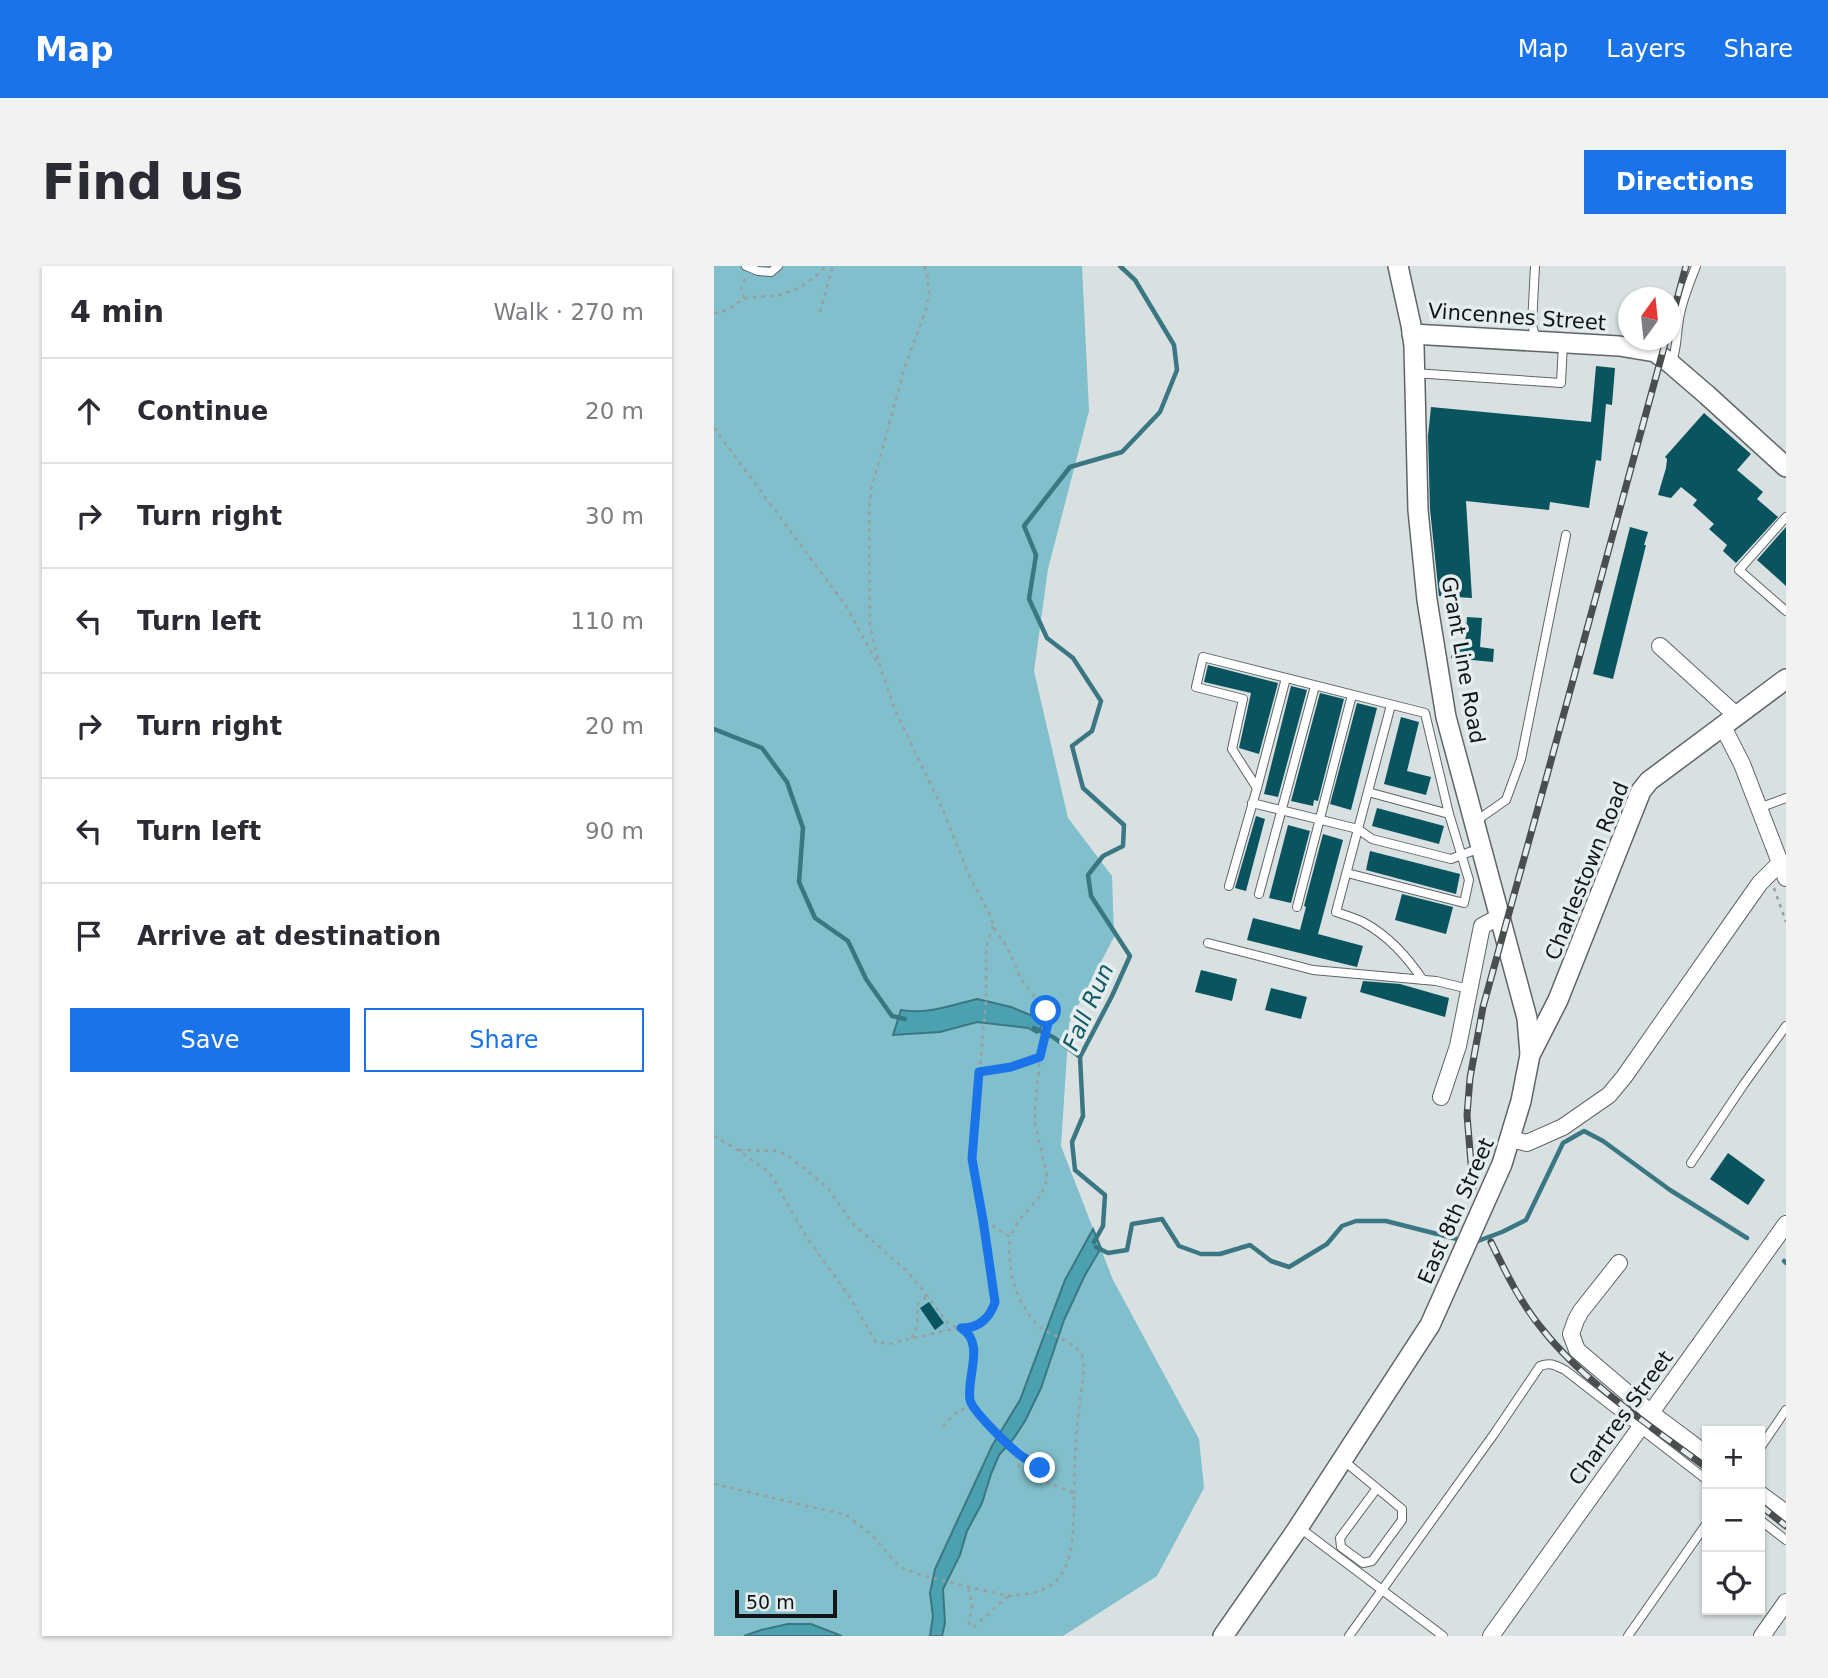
<!DOCTYPE html>
<html lang="en">
<head>
<meta charset="utf-8">
<style>
  body { margin:0; font-family:"DejaVu Sans",sans-serif; background:#f2f2f3; color:#2b2b33 }
  .controls { position:absolute; right:21px; bottom:21px; display:grid; overflow:hidden; border-radius:0px; box-shadow:0 2px 5px #0004 }
  .controls button { width:63px; height:63px; display:grid; place-items:center; padding:0; border:0; border-bottom:2px solid #e1e1e2; background:#fff; color:#2b2b33; font:35px sans-serif }
  .compass { position:absolute; left:904px; top:21px; width:63px; height:63px; border-radius:50%; background:#fff; box-shadow:0 2px 5px #0004; rotate:15deg }
  .scale { position:absolute; left:21px; bottom:18px; width:102px; box-sizing:border-box; padding-left:7px; border:4px solid #121516; border-top:0; font-size:19px; line-height:24px; white-space:nowrap; color:#121516; -webkit-text-stroke:5px #e6edef; paint-order:stroke }
  .stop { position:absolute; width:21px; height:21px; margin:-16px; border:5px solid #1a73e8; border-radius:50%; background:#fff }
  .stop.end { background:#1a73e8; border-color:#fff; box-shadow:0 2px 7px #0008 }
  .list { margin:0; padding:0; list-style:none }
  h2 { display:flex; justify-content:space-between; align-items:center; height:91px; margin:0; padding:0 28px; font-size:30px }
  h2 small { font-size:23px; font-weight:400; color:#7c7c81 }
  .list li { display:grid; grid-template-columns:46px 1fr auto; gap:21px; align-items:center; box-sizing:border-box; height:105px; padding:0 28px; border-top:2px solid #e1e1e2 }
  .list b { display:block; font-size:26px; white-space:nowrap }
  .list em { font-size:23px; font-style:normal; color:#7c7c81 }
  .actions { display:flex; gap:14px; padding:21px 28px }
  .actions a { flex:1; padding:16px 0; border:2px solid #1a73e8; border-radius:0px; text-align:center; font-size:24px; color:#1a73e8 }
  .actions .main { background:#1a73e8; color:#fff }
  .icon { flex:none; width:38px; height:38px; fill:none; stroke:currentColor; stroke-width:2; stroke-linecap:round; stroke-linejoin:round }
  .map { position:relative; flex:none; width:1072px; height:1370px; overflow:hidden; border-radius:0px }
  header { display:flex; align-items:center; gap:42px; box-sizing:border-box; height:98px; padding:0 35px; background:#1a73e8; color:#fff }
  header strong { font-size:33px }
  nav { display:flex; gap:38px; margin-inline-start:auto; font-size:24px }
  .intro { display:flex; align-items:center; justify-content:space-between; box-sizing:border-box; height:168px; padding:0 42px }
  h1 { margin:0; font-size:49px }
  .button { padding:18px 32px; border-radius:0px; background:#1a73e8; color:#fff; font-size:24px; font-weight:700 }
  main { display:flex; gap:42px; padding:0 42px }
  aside { flex:1; background:#fff; border-radius:0px; box-shadow:0 2px 5px #0004 }
  .map>svg:first-child { display:block }
  .green { fill:#80bfcb }
  .water { fill:#4ba1b0; stroke:#3a7782; stroke-width:2 }
  .lines { fill:none; stroke-linecap:round; stroke-linejoin:round }
  .stream { stroke:#3a7782; stroke-width:4.5 }
  .building { fill:#09545f }
  .service-casing { stroke:#5e6566; stroke-width:10 }
  .minor-casing { stroke:#5e6566; stroke-width:18 }
  .tertiary-casing { stroke:#5e6566; stroke-width:22 }
  .path { stroke:#989fa0; stroke-width:2.5; stroke-dasharray:3.5 5; stroke-linecap:butt }
  .service { stroke:#fff; stroke-width:8 }
  .minor { stroke:#fff; stroke-width:16 }
  .tertiary { stroke:#fff; stroke-width:19 }
  .rail-casing { stroke:#4a4e4f; stroke-width:7 }
  .rail { stroke:#e6edef; stroke-width:4.5; stroke-dasharray:13; stroke-linecap:butt }
  .route { stroke:#1a73e8; stroke-width:9 }
  .labels { text-anchor:middle; stroke-width:7; stroke-linejoin:round; paint-order:stroke }
  .street-label { font-size:21px; fill:#121516; stroke:#e6edef }
  .water-label { font-size:23px; font-style:italic; fill:#115a65; stroke:#e6edef }
</style>
</head>
<body>
<header>
<strong>Map</strong>
<nav><a>Map</a><a>Layers</a><a>Share</a></nav>
</header>
<div class="intro"><h1>Find us</h1><a class="button">Directions</a></div>
<main>
<aside>
<h2>4 min<small>Walk · 270 m</small></h2>
<ul class="list">
<li><svg class="icon" aria-label="ahead" viewBox="0 0 24 24"><path d="M12 20V5M6 11l6-6 6 6"/></svg><div><b>Continue</b></div><em>20 m</em></li>
<li><svg class="icon" aria-label="right" viewBox="0 0 24 24"><path d="M7 20v-9h11M14 6l5 5-5 5"/></svg><div><b>Turn right</b></div><em>30 m</em></li>
<li><svg class="icon" aria-label="left" viewBox="0 0 24 24"><path d="M17 20v-9H6M10 6l-5 5 5 5"/></svg><div><b>Turn left</b></div><em>110 m</em></li>
<li><svg class="icon" aria-label="right" viewBox="0 0 24 24"><path d="M7 20v-9h11M14 6l5 5-5 5"/></svg><div><b>Turn right</b></div><em>20 m</em></li>
<li><svg class="icon" aria-label="left" viewBox="0 0 24 24"><path d="M17 20v-9H6M10 6l-5 5 5 5"/></svg><div><b>Turn left</b></div><em>90 m</em></li>
<li><svg class="icon" aria-label="arrive" viewBox="0 0 24 24"><path d="M6 21V4h12l-3 4 3 4H6"/></svg><div><b>Arrive at destination</b></div></li>
</ul>
<div class="actions"><a class="main">Save</a><a>Share</a></div>
</aside>
<div class="map">
<svg width="1072" height="1370" viewBox="0 0 1072 1370">
  <rect width="100%" height="100%" fill="#d8e0e1"/>
  <!-- green -->
  <polygon class="green" points="0,0 368,0 375,145 334,303 320,405 354,552 398,610 400,671 355,757 347,880 399,1014 485,1173 490,1222 443,1310 349,1370 0,1370"/>
  <!-- water -->
  <g class="water">
    <path d="M263,733L297,741L331,755L323,767L314,762L263,756L226,766L179,769L187,744C213,749 238,739 263,733Z"/>
    <polygon points="379,963 387,982 371,1009 350,1054 327,1122 311,1155 300,1172 285,1189 277,1208 268,1237 253,1265 246,1289 229,1323 231,1357 228,1370 216,1370 219,1350 216,1327 221,1303 278,1180 306,1134 351,1014"/>
    <polygon points="74,1358 97,1358 128,1370 30,1370 47,1364"/>
  </g>
  <g class="lines">
    <!-- stream -->
    <g class="stream">
      <polyline points="0,463 48,482 73,516 89,562 85,616 101,652 134,675 152,713 178,750 191,753"/>
      <polyline points="320,762 339,771 366,791"/>
      <polyline points="764,975 788,966 812,954 849,877 870,865 889,875 956,924 1033,972"/>
      <polyline points="380,976 389,960 391,929 361,904 358,876 369,850 366,791 398,730 416,690 377,630 374,609 389,590 409,580 410,559 369,522 358,480 378,465 387,435 359,392 333,372 315,333 322,289 310,260 356,201 408,186 446,146 463,104 460,79 421,14 406,0"/>
      <polyline points="382,981 394,987 413,984 418,958 448,953 465,980 487,988 506,988 536,979 557,995 575,1001 613,978 628,960 642,955 672,955 743,973"/>
      <polyline points="1070,995 1072,997"/>
    </g>
  </g>
  <!-- building -->
  <g class="building">
    <polygon points="882,100 901,102 898,139 892,138 887,195 882,194 875,242 836,236 835,244 752,235 758,332 725,330 716,243 714,170 717,141 877,156"/>
    <polygon points="990,147 1037,188 1023,204 1049,226 1043,233 1064,251 1022,297 1009,285 1013,279 995,263 1000,258 979,239 983,234 967,221 957,232 944,229 952,202 953,193 951,191"/>
    <polygon points="916,261 934,266 930,279 932,279 899,413 879,408"/>
    <polygon points="1072,261 1072,320 1043,294"/>
    <polygon points="753,351 768,352 766,381 780,383 779,396 737,392 739,379 751,380"/>
    <polygon points="494,399 564,417 545,488 525,482 537,427 490,416"/>
    <polygon points="577,420 593,424 564,531 550,528"/>
    <polygon points="606,427 630,433 604,535 600,534 599,540 577,535"/>
    <polygon points="643,437 663,442 637,544 616,538"/>
    <polygon points="687,451 705,456 693,505 717,511 712,529 670,518"/>
    <polygon points="663,542 730,560 725,578 658,560"/>
    <polygon points="542,550 551,553 532,625 521,622"/>
    <polygon points="574,559 596,565 577,637 555,632"/>
    <polygon points="609,568 629,574 604,668 649,680 643,701 533,674 539,652 586,664 592,641 590,640"/>
    <polygon points="656,585 746,608 742,628 652,604"/>
    <polygon points="688,628 739,641 732,668 681,654"/>
    <polygon points="487,704 523,713 518,735 481,726"/>
    <polygon points="649,715 686,718 735,732 731,751 646,726"/>
    <polygon points="557,722 593,731 587,753 551,744"/>
    <polygon points="1014,887 1051,914 1034,939 996,913"/>
    <polygon points="215,1036 230,1057 221,1064 206,1042"/>
  </g>
  <g class="lines">
    <!-- service casing -->
    <g class="service-casing">
      <g id="service">
        <polyline points="32,0 44,5 57,6 64,0"/>
        <polyline points="821,0 818,59 822,73"/>
        <path d="M957,98C964,82 962,65 966,48C969,32 976,16 982,0"/>
        <polyline points="700,107 847,117 849,77"/>
        <polyline points="1072,251 1025,304 1072,345"/>
        <polyline points="677,439 644,563 658,573 737,593 766,582"/>
        <polyline points="543,522 572,412"/>
        <path d="M538,537L644,563L622,646C631,649 641,652 649,656C675,670 693,691 709,714"/>
        <polyline points="1045,542 1072,532"/>
        <polyline points="762,555 792,534 807,493 852,269"/>
        <polyline points="633,607 750,637 755,614 735,548 654,526"/>
        <polyline points="515,620 543,522 518,483 529,433 482,421 489,391 711,447 735,548"/>
        <polyline points="545,628 601,420"/>
        <polyline points="583,641 638,429"/>
        <polyline points="494,677 599,704 722,715 755,723"/>
        <polyline points="977,897 1030,818 1072,760"/>
        <polyline points="1046,1182 1072,1144"/>
        <polyline points="629,1194 688,1243 688,1254 658,1295 649,1297 627,1281 626,1272 663,1222"/>
        <polyline points="1046,1254 1072,1274"/>
        <polyline points="586,1262 729,1370"/>
        <path d="M635,1370L780,1168L826,1100C836,1096 841,1099 851,1104L993,1214"/>
        <polyline points="914,1370 993,1257"/>
      </g>
    </g>
    <!-- minor casing -->
    <g class="minor-casing">
      <g id="minor">
        <polyline points="946,380 1023,450"/>
        <polyline points="1009,461 1028,498 1072,612"/>
        <polyline points="727,831 744,780 768,660 785,651"/>
        <polyline points="797,873 813,877 849,861 895,829 910,811 1036,631 1046,617 1066,597"/>
        <polyline points="905,997 867,1045 862,1054 857,1068 863,1084 937,1147 993,1189"/>
        <polyline points="1046,1228 1072,1247"/>
        <polyline points="777,1370 1072,958"/>
        <polyline points="1048,1370 1072,1336"/>
      </g>
    </g>
    <!-- tertiary casing -->
    <g class="tertiary-casing">
      <g id="tertiary">
        <polyline points="684,0 697,59 700,80 704,244 713,334 732,451 813,752 816,788"/>
        <polyline points="698,68 905,80 941,86 957,98 993,129 1072,201"/>
        <polyline points="509,1370 582,1265 716,1059 788,898 807,835 816,789 844,734 927,525 935,515 1072,413"/>
      </g>
    </g>
    <!-- path -->
    <g class="path">
      <path d="M210,0L213,7L215,28L212,43L191,101L157,224L155,246L156,361L167,404L181,444L229,544L254,607L277,651L279,660L294,683L307,713L335,749L326,791L321,841V857L333,910C332,930 315,940 305,955C301,960 299,966 296,971"/>
      <polyline points="30,32 27,23 31,12"/>
      <polyline points="106,46 119,0"/>
      <path d="M0,47C16,45 18,39 30,33C39,30 50,31 59,30C79,27 99,15 112,0"/>
      <polyline points="0,162 132,340 164,398"/>
      <polyline points="1060,622 1072,656"/>
      <path d="M279,660L272,682V734L258,893L269,954L281,1036C276,1052 264,1063 247,1062C276,1079 246,1119 258,1140C267,1156 288,1172 301,1184"/>
      <polyline points="265,805 297,801 326,791"/>
      <polyline points="0,870 24,884 56,907 93,972 133,1027 162,1076 175,1078 233,1064 247,1062"/>
      <polyline points="25,884 64,885 73,889 113,921 139,958 193,1005 208,1023 234,1057 243,1062"/>
      <path d="M271,955L296,971C294,1001 298,1025 316,1050C320,1054 322,1059 327,1062C339,1070 362,1076 368,1090C369,1093 369,1097 370,1101L362,1170L360,1227"/>
      <polyline points="198,1072 203,1060 204,1037 214,1030"/>
      <path d="M229,1161C238,1150 244,1144 258,1140"/>
      <polyline points="0,1218 132,1249 159,1270 181,1296 190,1303 210,1310 294,1330 260,1361 256,1360 255,1356 258,1339 254,1321"/>
      <path d="M294,1330C306,1328 322,1328 332,1322C364,1305 359,1258 360,1227C349,1222 311,1210 306,1202C303,1197 302,1190 301,1184L311,1193L323,1198L326,1202L324,1208L321,1211"/>
    </g>
    <!-- service -->
    <use href="#service" class="service"/>
    <!-- minor -->
    <use href="#minor" class="minor"/>
    <!-- tertiary -->
    <use href="#tertiary" class="tertiary"/>
    <!-- rail casing -->
    <g class="rail-casing">
      <g id="rail">
        <polyline points="957,55 972,0"/>
        <polyline points="759,921 753,849 756,812 769,741 835,502 952,74"/>
        <path d="M777,976C792,1007 807,1038 829,1064C872,1118 938,1161 993,1202"/>
        <polyline points="1046,1239 1072,1260"/>
      </g>
    </g>
    <!-- rail -->
    <use href="#rail" class="rail"/>
  </g>
  <g class="lines">
    <!-- route -->
    <path class="route" d="M326,1202C321,1197 317,1197 312,1193C301,1187 258,1145 256,1134C252,1111 272,1077 247,1062C264,1063 276,1052 281,1036L269,954L258,893L265,806L297,801L326,791L335,753L332,745"/>
  </g>
  <g class="labels">
    <!-- street labels -->
    <g class="street-label">
      <text transform="translate(803 51) rotate(4)" y="7">Vincennes Street</text>
      <text transform="translate(749 394) rotate(80)" y="7">Grant Line Road</text>
      <text transform="translate(873 605) rotate(-68)" y="7">Charlestown Road</text>
      <text transform="translate(742 945) rotate(-66)" y="7">East 8th Street</text>
      <text transform="translate(907 1152) rotate(-54)" y="7">Chartres Street</text>
    </g>
    <!-- water labels -->
    <g class="water-label">
      <text transform="translate(374 741) rotate(-66)" y="8">Fall Run</text>
    </g>
  </g>
</svg>
<div class="controls">
<button>+</button>
<button>−</button>
<button><svg class="icon" aria-label="locate" viewBox="0 0 24 24"><circle cx="12" cy="12" r="6"/><path d="M12 2v4M12 18v4M2 12h4M18 12h4"/></svg></button>
</div>
<svg class="compass" viewBox="-18 -18 36 36"><path d="M0-13l5 13h-10z" fill="#e53935"/><path d="M0 13l5-13h-10z" fill="#7c7c81"/></svg>
<div class="scale">50 m</div>
<div class="stop" style="left:332px;top:745px"></div>
<div class="stop end" style="left:326px;top:1202px"></div>
</div>
</main>
</body>
</html>
